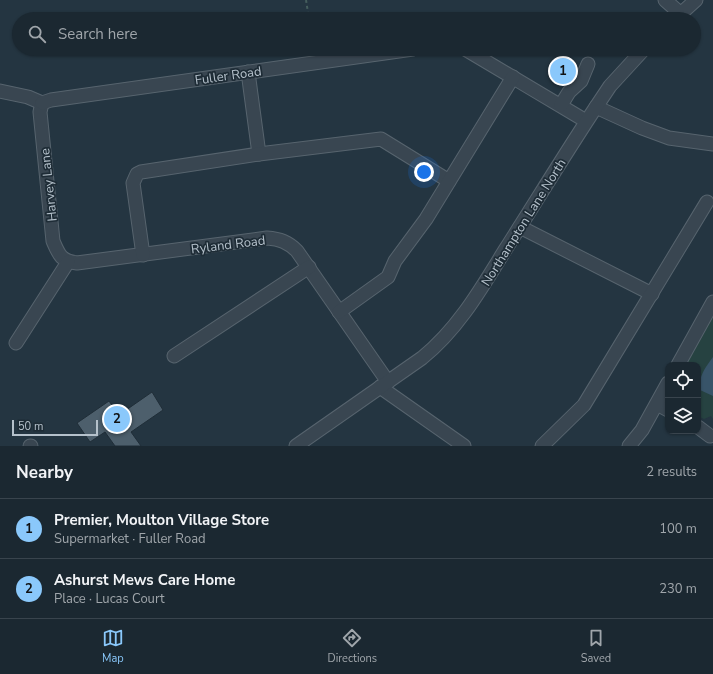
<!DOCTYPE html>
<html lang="en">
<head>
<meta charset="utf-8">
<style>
  body { margin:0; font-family:"Nunito Sans",sans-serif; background:#28343d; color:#f1f3f6 }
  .controls { position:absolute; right:12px; bottom:12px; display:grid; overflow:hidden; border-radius:8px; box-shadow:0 1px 3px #0004 }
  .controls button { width:36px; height:36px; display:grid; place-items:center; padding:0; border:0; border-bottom:1px solid #39444d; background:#1b2831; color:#f1f3f6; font:20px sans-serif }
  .scale { position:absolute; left:12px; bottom:10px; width:86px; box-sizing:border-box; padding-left:4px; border:2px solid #b5c1cb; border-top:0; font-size:11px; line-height:14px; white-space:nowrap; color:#b5c1cb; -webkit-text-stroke:3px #1e2c36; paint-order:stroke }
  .you { position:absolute; left:424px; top:172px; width:14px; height:14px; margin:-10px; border:3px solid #fff; border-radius:50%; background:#1a73e8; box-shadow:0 0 0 6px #1a73e833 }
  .badge { display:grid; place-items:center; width:26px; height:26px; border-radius:50%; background:#8ac8fb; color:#111; font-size:13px; font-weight:700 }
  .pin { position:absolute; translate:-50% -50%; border:2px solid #fff; box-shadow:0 1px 4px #0006 }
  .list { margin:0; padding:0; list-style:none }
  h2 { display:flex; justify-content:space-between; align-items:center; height:52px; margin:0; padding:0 16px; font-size:17px }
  h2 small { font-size:13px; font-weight:400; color:#a0a6ab }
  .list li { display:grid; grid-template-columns:26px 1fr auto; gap:12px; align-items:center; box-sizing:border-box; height:60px; padding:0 16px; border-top:1px solid #39444d }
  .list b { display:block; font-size:15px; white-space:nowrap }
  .list p { margin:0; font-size:13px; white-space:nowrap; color:#a0a6ab }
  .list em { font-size:13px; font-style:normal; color:#a0a6ab }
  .icon { flex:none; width:22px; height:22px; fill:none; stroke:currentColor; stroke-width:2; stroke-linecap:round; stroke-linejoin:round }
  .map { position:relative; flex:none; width:713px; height:446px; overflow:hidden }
  .search { position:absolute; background:#1b2831; box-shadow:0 1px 3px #0004; left:12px; right:12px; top:12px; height:44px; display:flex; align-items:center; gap:10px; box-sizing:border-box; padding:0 14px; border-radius:22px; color:#a0a6ab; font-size:15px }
  .sheet { height:172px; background:#1b2831 }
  nav { display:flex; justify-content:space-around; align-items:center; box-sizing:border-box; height:56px; border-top:1px solid #39444d; background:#1b2831; font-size:11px; color:#a0a6ab }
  nav a { display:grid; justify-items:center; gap:2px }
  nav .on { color:#8ac8fb }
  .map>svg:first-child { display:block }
  .green { fill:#264241 }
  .water { fill:#385469 }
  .building { fill:#4d5f6c; stroke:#202e38 }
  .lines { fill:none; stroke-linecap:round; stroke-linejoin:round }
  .minor-casing { stroke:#57646e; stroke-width:15 }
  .path { stroke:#455e5d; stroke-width:2; stroke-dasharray:3 3; stroke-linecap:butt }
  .minor { stroke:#394651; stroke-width:13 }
  .labels { text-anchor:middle; stroke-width:3.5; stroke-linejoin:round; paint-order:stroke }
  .street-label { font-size:13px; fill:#b5c1cb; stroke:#1e2c36 }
</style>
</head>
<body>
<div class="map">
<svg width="713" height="446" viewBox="0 0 713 446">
  <rect width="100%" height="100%" fill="#243541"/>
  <!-- green -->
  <polygon class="green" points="713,317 713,419 711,416 704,419 698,416 698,365 686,365"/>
  <!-- water -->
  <path class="water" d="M713,357V396L700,390C698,377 705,368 713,357Z"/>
  <!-- building -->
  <g class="building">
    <polygon points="559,56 578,67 566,87 548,76"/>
    <polygon points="152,392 163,410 131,432 141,446 115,446 105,432 90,442 77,423 109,401 119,415"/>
  </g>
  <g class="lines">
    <!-- minor casing -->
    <g class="minor-casing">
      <g id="minor">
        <polyline points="665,0 681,14"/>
        <polyline points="675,19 696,0"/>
        <polyline points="465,49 586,121"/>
        <polyline points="248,72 259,154"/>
        <polyline points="0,91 28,97 42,103"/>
        <path d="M42,103L40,112L53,241C59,255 61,261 77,263L267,238C280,239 288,242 297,251L388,382"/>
        <polyline points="42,103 51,100 413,49"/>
        <polyline points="561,105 569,92 581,81 588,64"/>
        <polyline points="596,107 642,128 669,138 713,144"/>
        <polyline points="520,227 652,294"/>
        <polyline points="143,255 133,183 137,174 141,172 259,154 381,139 449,181"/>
        <polyline points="339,312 388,277 395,261 426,219 513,77"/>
        <polyline points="16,343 68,262"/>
        <polyline points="174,356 309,267"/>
        <polyline points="678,365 713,302"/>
        <polyline points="380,387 464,446"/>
        <polyline points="657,404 668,410"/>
        <polyline points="698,427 710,436"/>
        <polyline points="30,446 31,446"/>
        <path d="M296,446L422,358C458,329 481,289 505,250C535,203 565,154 596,107L610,86L644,49"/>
        <polyline points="542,446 584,405 707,202"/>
        <polyline points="629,446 642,430 668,383"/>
      </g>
    </g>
    <!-- path -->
    <polyline class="path" points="306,0 309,19"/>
    <!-- minor -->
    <use href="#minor" class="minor"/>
  </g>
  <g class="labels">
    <!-- street labels -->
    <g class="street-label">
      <text transform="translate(228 75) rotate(-8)" y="5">Fuller Road</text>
      <text transform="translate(48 185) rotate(-96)" y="5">Harvey Lane</text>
      <text transform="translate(523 222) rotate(-58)" y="5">Northampton Lane North</text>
      <text transform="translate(228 244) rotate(-7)" y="5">Ryland Road</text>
    </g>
  </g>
</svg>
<div class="controls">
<button><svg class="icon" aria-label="locate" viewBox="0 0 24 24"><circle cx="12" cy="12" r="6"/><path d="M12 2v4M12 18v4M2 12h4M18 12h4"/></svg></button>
<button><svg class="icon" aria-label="layers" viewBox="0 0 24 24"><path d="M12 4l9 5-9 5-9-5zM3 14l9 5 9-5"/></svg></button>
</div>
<div class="scale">50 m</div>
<div class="you"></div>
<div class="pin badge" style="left:563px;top:71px">1</div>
<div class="pin badge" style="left:117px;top:419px">2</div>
<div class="search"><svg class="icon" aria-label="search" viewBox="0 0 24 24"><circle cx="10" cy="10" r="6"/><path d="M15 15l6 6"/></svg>Search here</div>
</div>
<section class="sheet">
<h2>Nearby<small>2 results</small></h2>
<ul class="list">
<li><span class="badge">1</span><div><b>Premier, Moulton Village Store</b><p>Supermarket · Fuller Road</p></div><em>100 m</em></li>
<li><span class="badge">2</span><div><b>Ashurst Mews Care Home</b><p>Place · Lucas Court</p></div><em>230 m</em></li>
</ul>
</section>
<nav>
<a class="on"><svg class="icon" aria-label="map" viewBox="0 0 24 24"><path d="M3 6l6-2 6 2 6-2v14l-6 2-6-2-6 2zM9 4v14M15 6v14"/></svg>Map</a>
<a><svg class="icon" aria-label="directions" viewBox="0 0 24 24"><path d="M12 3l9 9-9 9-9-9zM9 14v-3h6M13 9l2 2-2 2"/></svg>Directions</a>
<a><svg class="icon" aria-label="saved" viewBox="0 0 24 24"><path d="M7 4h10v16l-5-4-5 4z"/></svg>Saved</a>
</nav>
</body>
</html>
